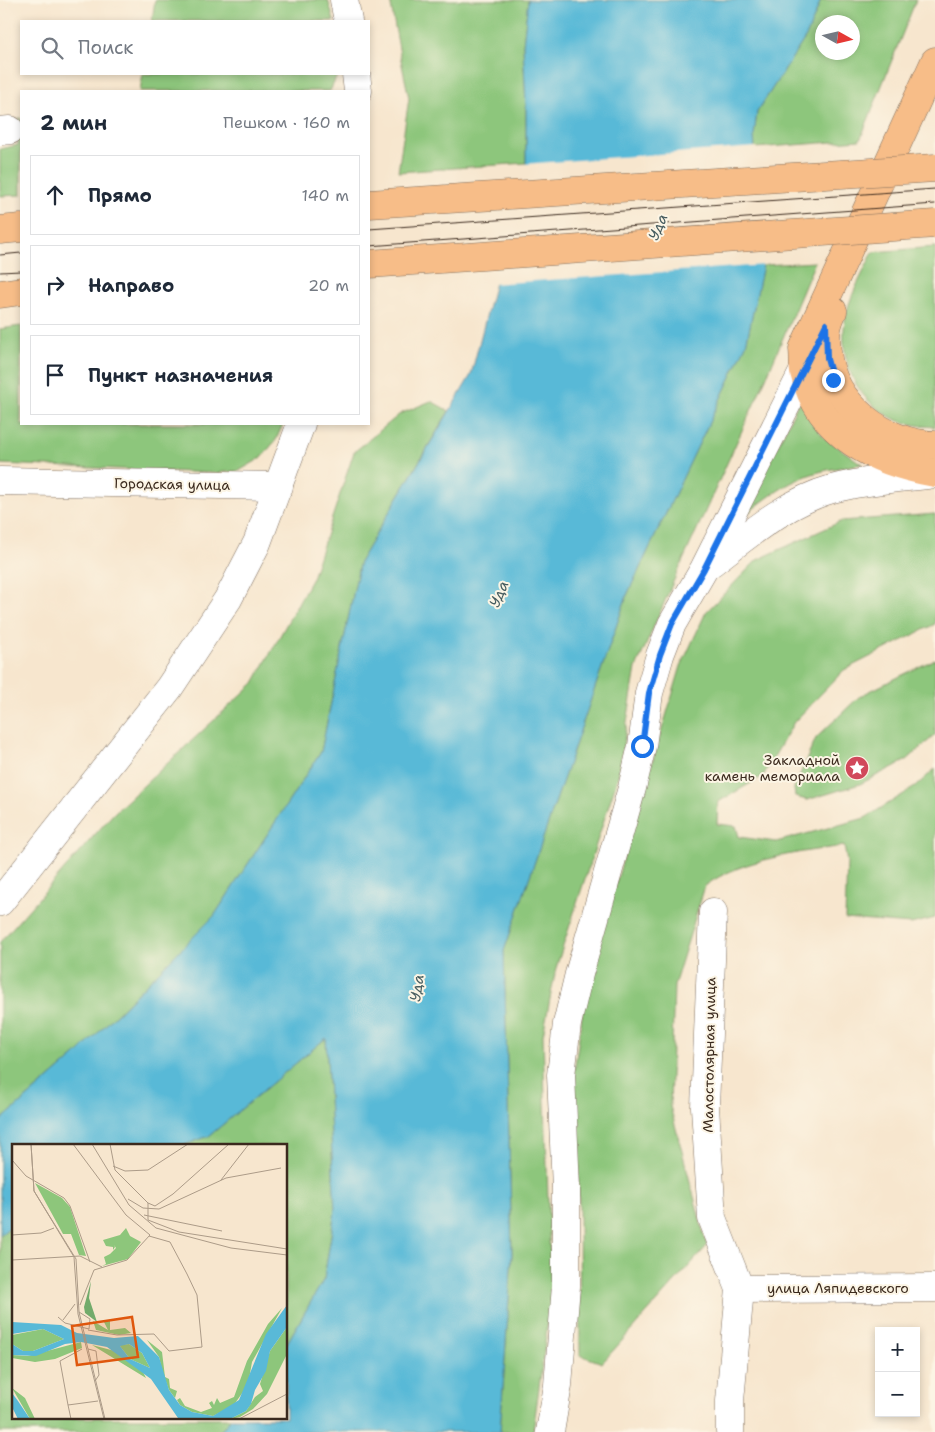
<!DOCTYPE html>
<html lang="ru">
<head>
<meta charset="utf-8">
<style>
  body { margin:0; font-family:"Shantell Sans",sans-serif; background:#f6f6f7; color:#1f2937 }
  .controls { position:absolute; right:15px; bottom:15px; display:grid; overflow:hidden; border-radius:0px; box-shadow:0 2px 8px #0003 }
  .controls button { width:45px; height:45px; display:grid; place-items:center; padding:0; border:0; border-bottom:1px solid #e0e1e3; background:#fff; color:#1f2937; font:25px sans-serif }
  .compass { position:absolute; left:815px; top:15px; width:45px; height:45px; border-radius:50%; background:#fff; box-shadow:0 2px 8px #0003; rotate:98deg }
  .stop { position:absolute; width:15px; height:15px; margin:-11px; border:4px solid #1a73e8; border-radius:50%; background:#fff }
  .stop.end { background:#1a73e8; border-color:#fff; box-shadow:0 1px 5px #0008 }
  .list { margin:0; padding:0; list-style:none }
  h2 { display:flex; justify-content:space-between; align-items:center; height:65px; margin:0; padding:0 20px; font-size:21px }
  h2 small { font-size:16px; font-weight:400; color:#747a83 }
  .list li { display:grid; grid-template-columns:32px 1fr auto; gap:15px; align-items:center; box-sizing:border-box; height:80px; margin:0 10px 10px; padding:0 10px; border:1px solid #e0e1e3; border-radius:0px }
  .list b { display:block; font-size:19px; white-space:nowrap }
  .list em { font-size:16px; font-style:normal; color:#747a83 }
  .icon { flex:none; width:28px; height:28px; fill:none; stroke:currentColor; stroke-width:2; stroke-linecap:round; stroke-linejoin:round }
  .map { position:relative; flex:none; width:935px; height:1432px; overflow:hidden }
  .search { position:absolute; background:#fff; box-shadow:0 2px 8px #0003; left:20px; top:20px; width:350px; height:55px; display:flex; align-items:center; gap:12px; box-sizing:border-box; padding:0 18px; border-radius:0px; color:#747a83; font-size:19px }
  .panel { position:absolute; background:#fff; box-shadow:0 2px 8px #0003; left:20px; top:90px; width:350px; height:335px; border-radius:0px }
  .map>svg:first-child { display:block }
  .green { fill:#8dc67b; stroke:#64784c; fill-rule:evenodd }
  .water { fill:#59b9d7; stroke:#4a727a }
  .pier { fill:#f7e6ce }
  .lines { fill:none; stroke-linecap:round; stroke-linejoin:round }
  .minor-casing { stroke:#7d6c5c; stroke-width:29 }
  .major-casing { stroke:#7d6c5c; stroke-width:29 }
  .minor { stroke:#fff; stroke-width:28 }
  .major { stroke:#f7bd88; stroke-width:28 }
  .tram { stroke:#3b2a1e; stroke-width:1 }
  .major-bridge-casing { stroke:#7d6c5c; stroke-width:29; stroke-linecap:butt }
  .major-bridge { stroke:#f7bd88; stroke-width:28 }
  .route { stroke:#1a73e8; stroke-width:6 }
  .labels { text-anchor:middle; stroke-width:4; stroke-linejoin:round; paint-order:stroke }
  .street-label { font-size:14px; fill:#3b2a1e; stroke:#fcf5e5 }
  .poi-label { font-size:14px; fill:#3b2a1e; stroke:#fcf5e5; text-anchor:end }
  .water-label { font-size:15px; font-style:italic; fill:#465c5f; stroke:#fcf5e5 }
  .inset-road { fill:none; stroke:#ac9b88; stroke-width:1 }
  .view { fill:#df570d; fill-opacity:0.15; stroke:#df570d; stroke-width:2.5 }
  .inset-edge { fill:none; stroke:#3b2a1e; stroke-width:2.5 }
</style>
</head>
<body>
<div class="map">
<svg width="935" height="1432" viewBox="0 0 935 1432">
  <rect width="100%" height="100%" fill="#fcf5e5"/>
  <filter id="ink" filterUnits="userSpaceOnUse"><feTurbulence type="fractalNoise" baseFrequency=".02" numOctaves="2"/><feDisplacementMap in="SourceGraphic" scale="10" xChannelSelector="R" yChannelSelector="G"/><feConvolveMatrix kernelMatrix="1 2 1 2 8 2 1 2 1" color-interpolation-filters="sRGB"/></filter>
  <filter id="wash" filterUnits="userSpaceOnUse"><feTurbulence type="fractalNoise" baseFrequency=".0096" numOctaves="4" result="noise"/><feDisplacementMap in="SourceGraphic" scale="20" xChannelSelector="R" yChannelSelector="G"/><feGaussianBlur stdDeviation="1.12" result="paint"/><feColorMatrix in="noise" values="0 0 0 0 0 0 0 0 0 0 0 0 0 0 0 0 0 1.4 0 .05"/><feComposite in="paint" operator="in"/></filter>
  <g filter="url(#wash)">
    <rect width="100%" height="100%" fill="#f7e6ce"/>
    <!-- green -->
    <g class="green">
      <polygon points="155,0 328,0 334,21 152,21"/>
      <polygon points="390,0 528,0 523,45 526,104 526,163 398,172 409,98 402,65"/>
      <path d="M821,0H916L860,140L755,148L754,136L757,112L807,35ZM822,22H852V52H822Z"/>
      <polygon points="143,74 338,74 330,91 140,91"/>
      <polygon points="19,118 21,118 21,195 0,196 0,149 18,145"/>
      <path d="M935,247V427C919,426 901,424 887,415C849,394 835,345 849,304C855,287 865,269 873,252Z"/>
      <polygon points="815,262 769,371 674,580 636,668 618,777 556,968 543,1035 551,1299 533,1432 500,1432 512,1254 504,951 627,595 746,345 763,265"/>
      <polygon points="21,326 21,424 283,424 276,440 261,458 239,471 213,473 0,464 0,329"/>
      <path d="M800,399L813,424L825,438L862,464C845,467 826,469 809,475C784,484 764,500 744,516Z"/>
      <polygon points="431,401 449,411 360,561 321,752 214,916 76,1055 0,1121 0,942 114,813 254,683 312,578 354,452 400,414"/>
      <path d="M935,514V624L844,670L794,722L763,776L718,802L717,824L736,826L739,837L776,842L865,818L915,787L935,769V918L911,924L845,919L847,862L844,846C801,852 740,859 705,886L674,986L670,1106L707,1246L602,1363L580,1355L579,1204L574,1073L587,980L681,666L706,612L757,560L842,521Z"/>
      <polygon points="935,659 935,735 907,760 860,784 807,800 795,797 794,788 816,738 860,696"/>
      <polygon points="326,1038 335,1211 324,1279 286,1345 286,1146 182,1146 209,1136"/>
      <polygon points="14,1224 14,1418 231,1418 220,1432 0,1432 0,1235"/>
    </g>
    <!-- water -->
    <polygon class="water" points="528,0 821,0 807,35 757,112 754,136 763,265 746,345 627,595 504,951 512,1254 500,1432 220,1432 231,1418 286,1418 286,1345 324,1279 335,1211 326,1038 209,1136 182,1146 14,1146 14,1224 0,1235 0,1121 76,1055 214,916 321,752 360,561 471,375 526,163 526,104 523,45"/>
    <!-- pier -->
    <polygon class="pier" points="757,147 766,265 492,284 523,164"/>
  </g>
  <g filter="url(#ink)">
    <g class="lines">
      <!-- minor casing -->
      <g class="minor-casing">
        <g id="minor">
          <polyline points="344,0 348,21"/>
          <polyline points="356,74 358,91"/>
          <polyline points="0,131 10,130"/>
          <polyline points="0,481 279,486"/>
          <path d="M711,563C748,535 786,502 832,489C864,480 902,478 935,474"/>
          <polyline points="0,902 169,688 228,599 257,543 301,424"/>
          <polyline points="713,912 705,1107 712,1218 740,1289 730,1401 730,1432"/>
          <polyline points="740,1289 935,1288"/>
          <polyline points="550,1432 558,1385 566,1286 566,1188 561,1075 567,1024 579,974 632,788 642,746 649,693 660,655 672,624 704,569 811,356"/>
        </g>
      </g>
      <!-- major casing -->
      <g class="major-casing">
        <g id="major">
          <path d="M935,61L803,349C804,357 803,365 804,372C819,436 876,463 935,473"/>
          <polyline points="0,230 21,228"/>
          <polyline points="0,294 21,291"/>
          <path d="M833,311C826,326 825,335 827,352C832,404 884,444 935,445"/>
        </g>
      </g>
      <!-- minor -->
      <use href="#minor" class="minor"/>
      <!-- major -->
      <use href="#major" class="major"/>
      <!-- tram -->
      <g class="tram">
        <polyline points="369,229 935,189"/>
        <polyline points="369,246 935,204"/>
        <polyline points="0,255 21,253"/>
        <polyline points="0,272 21,271"/>
      </g>
      <!-- major-bridge casing -->
      <g class="major-bridge-casing">
        <g id="major-bridge">
          <polyline points="369,204 935,168"/>
          <polyline points="369,264 935,224"/>
        </g>
      </g>
      <!-- major-bridge -->
      <use href="#major-bridge" class="major-bridge"/>
    </g>
  </g>
  <g class="lines" filter="url(#ink)">
    <!-- route -->
    <polyline class="route" points="642,746 649,693 660,655 672,624 704,569 826,324 827,359 833,380"/>
  </g>
  <!-- icons -->
  <defs>
    <g id="sight-disc" transform="scale(1.25)"><circle r="9.5" fill="#d1495b" stroke="#fcf5e5"/><path d="M0-6L1.8-2.2L6-1.7L2.9 1.2L3.7 5.4L0 3.3L-3.7 5.4L-2.9 1.2L-6-1.7L-1.8-2.2Z" fill="#fff"/></g>
  </defs>
  <g fill-rule="evenodd">
    <use href="#sight-disc" x="857" y="768"/>
  </g>
  <g class="labels">
    <!-- street labels -->
    <g class="street-label">
      <text transform="translate(172 484) rotate(1)" y="5">Городская улица</text>
      <text transform="translate(709 1055) rotate(-89)" y="5">Малостолярная улица</text>
      <text x="838" y="1293">улица Ляпидевского</text>
    </g>
    <!-- poi labels -->
    <g class="poi-label">
      <text x="840" y="765">Закладной<tspan x="840" dy="16">камень мемориала</tspan></text>
    </g>
    <!-- water labels -->
    <g class="water-label">
      <text transform="translate(658 227) rotate(-67)" y="5">Уда</text>
      <text transform="translate(499 594) rotate(-67)" y="5">Уда</text>
      <text transform="translate(417 988) rotate(-82)" y="5">Уда</text>
    </g>
  </g>
  <!-- overview -->
  <g transform="translate(12 1144)">
    <rect width="275" height="275" fill="#f7e6ce"/>
    <path d="M23,39L50,54L58,63L74,112L67,111L59,90H51ZM114,84L118,92L129,98L116,115L90,122L94,120L92,113L98,110L104,104L102,101L103,103L101,106V103L94,102L91,96L108,91ZM270,164L240,218L236,241L221,262L201,272L180,268L168,261L165,256L168,254L173,262L189,268L200,264L197,259L200,257L202,261L205,254L208,259L222,253L235,217L256,180ZM91,176H98V186L113,184L119,189L107,191L84,186L81,177L96,186ZM275,183V210L255,250L241,265L228,273L218,275L234,267L243,253L251,247L248,240L258,207ZM31,185L52,195L21,207H11L0,200V191ZM135,196L150,208L153,233L157,235L158,244L165,247L163,254L157,246L151,230L147,213ZM69,198L70,204L43,215L23,218L0,214V211L16,212ZM117,200L130,209L138,224L118,215L107,201ZM80,201L103,207L131,228L134,234ZM0,244L13,254L23,275H18Z" fill="#8dc67b"/>
    <path d="M79,137L77,154L85,178L73,169L72,163Z" fill="#72ab6b"/>
    <path d="M275,161V183L258,207L254,227L243,246L239,260L234,267L218,275L166,274L139,235L95,203L69,198L53,200L24,212L0,211V200L11,207H21L52,195L31,185L0,190V178L49,181L65,189L102,194L126,192L147,213L157,246L168,261L180,268L201,272L227,256L254,190ZM117,200L130,209L138,224L118,215L108,202ZM0,249L6,257L18,275H6L0,263Z" fill="#59b9d7" fill-rule="evenodd"/>
    <path class="inset-road" d="M19,0L22,47L64,115L67,168L93,275M19,0L22,47L62,113L66,170L92,275M61,0L114,71L138,91L115,116L82,126M80,0L117,61L144,84L219,104L275,111M98,0L103,26L136,59L143,62L161,50L217,0M0,16L14,32L52,54L58,62L78,118M101,22L113,27L136,26L176,0M209,36L237,0M116,55L131,64L147,65L214,34L269,24M136,59V76L167,88L275,105M132,71L210,87M0,91L29,89L42,84M0,116L68,112L90,123M68,161L82,126M46,173L53,179L77,185L78,175L67,168M51,176L63,160M76,186L105,191L142,190L157,207L190,203L185,151L175,130L158,98L137,92M76,205L84,207L87,231L83,237M56,261L48,217L70,205M59,275L56,261L86,257M227,275L275,250"/>
    <path class="view" d="M120,173L126,213L65,221L60,182Z"/>
    <rect width="275" height="275" class="inset-edge"/>
  </g>
</svg>
<div class="controls">
<button>+</button>
<button>−</button>
</div>
<svg class="compass" viewBox="-18 -18 36 36"><path d="M0-13l5 13h-10z" fill="#e53935"/><path d="M0 13l5-13h-10z" fill="#747a83"/></svg>
<div class="stop" style="left:642px;top:746px"></div>
<div class="stop end" style="left:833px;top:380px"></div>
<div class="search"><svg class="icon" aria-label="search" viewBox="0 0 24 24"><circle cx="10" cy="10" r="6"/><path d="M15 15l6 6"/></svg>Поиск</div>
<section class="panel">
<h2>2 мин<small>Пешком · 160 m</small></h2>
<ul class="list">
<li><svg class="icon" aria-label="ahead" viewBox="0 0 24 24"><path d="M12 20V5M6 11l6-6 6 6"/></svg><div><b>Прямо</b></div><em>140 m</em></li>
<li><svg class="icon" aria-label="right" viewBox="0 0 24 24"><path d="M7 20v-9h11M14 6l5 5-5 5"/></svg><div><b>Направо</b></div><em>20 m</em></li>
<li><svg class="icon" aria-label="arrive" viewBox="0 0 24 24"><path d="M6 21V4h12l-3 4 3 4H6"/></svg><div><b>Пункт назначения</b></div></li>
</ul>
</section>
</div>
</body>
</html>
